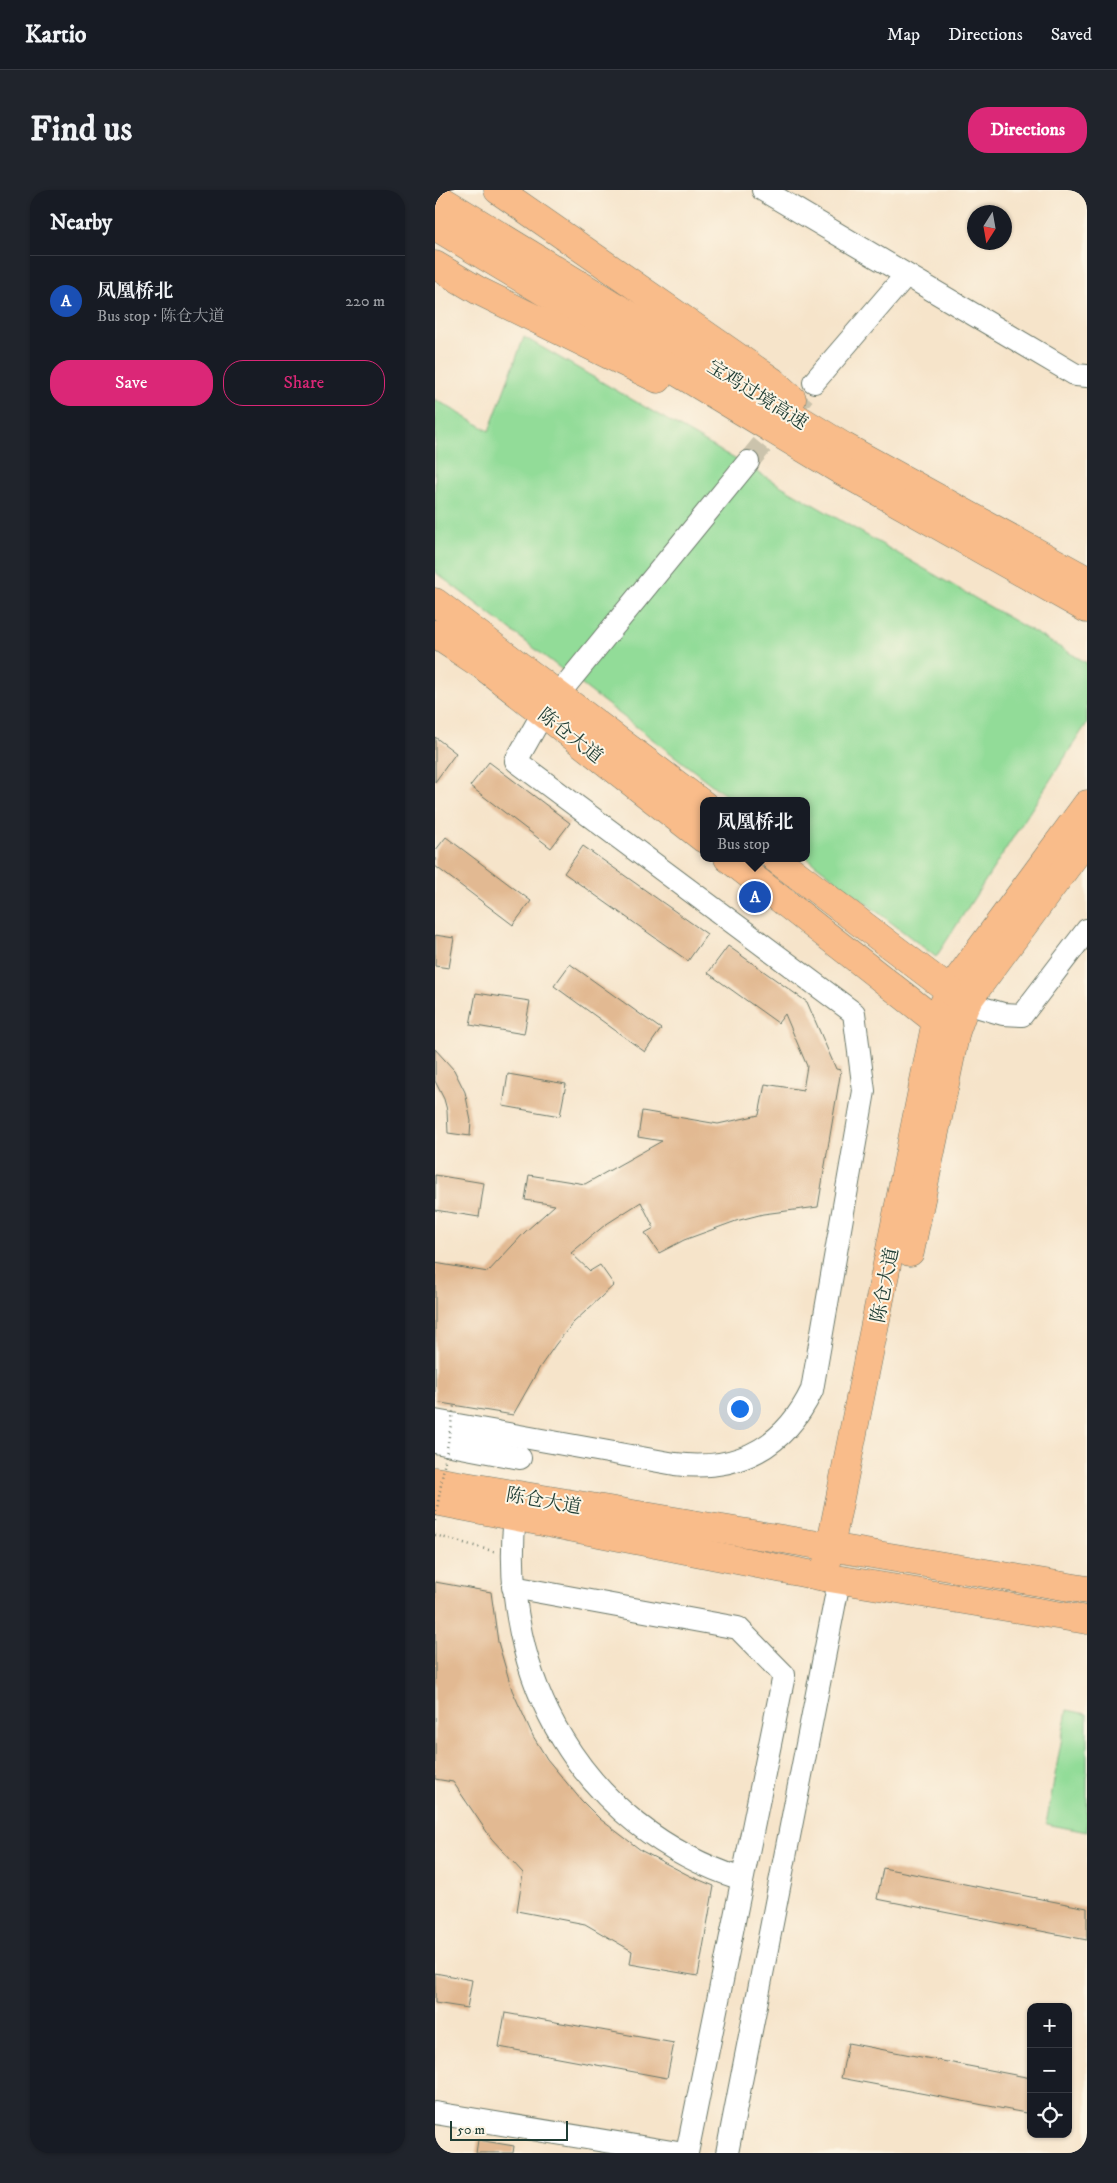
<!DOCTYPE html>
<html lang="en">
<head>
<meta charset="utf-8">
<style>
  body { margin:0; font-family:"IM FELL DW Pica","Noto Serif SC",serif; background:#20242c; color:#f1f3f6 }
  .controls { position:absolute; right:15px; bottom:15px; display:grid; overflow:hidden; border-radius:10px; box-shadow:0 1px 4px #0004 }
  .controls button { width:45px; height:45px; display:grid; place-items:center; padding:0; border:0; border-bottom:1px solid #363941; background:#171b24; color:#f1f3f6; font:25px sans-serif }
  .compass { position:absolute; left:532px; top:15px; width:45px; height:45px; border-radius:50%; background:#171b24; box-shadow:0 1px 4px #0004; rotate:191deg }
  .scale { position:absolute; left:15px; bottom:12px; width:118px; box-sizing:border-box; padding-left:5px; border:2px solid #1f3d34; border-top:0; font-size:14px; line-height:18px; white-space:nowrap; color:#1f3d34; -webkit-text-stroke:4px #fcf5e5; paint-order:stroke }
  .you { position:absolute; left:304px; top:1218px; width:18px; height:18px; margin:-12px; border:4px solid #fff; border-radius:50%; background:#1a73e8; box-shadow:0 0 0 8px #1a73e833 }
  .badge { display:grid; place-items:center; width:32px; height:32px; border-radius:50%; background:#db2777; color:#fff; font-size:16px; font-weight:700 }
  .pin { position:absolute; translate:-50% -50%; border:2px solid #fff; box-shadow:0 1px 5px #0006 }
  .popup { position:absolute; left:265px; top:607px; width:110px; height:65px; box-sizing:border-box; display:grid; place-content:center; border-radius:10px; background:#171b24; filter:drop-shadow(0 1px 4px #0005); font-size:16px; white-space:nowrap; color:#9ea1a6 }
  .popup b { font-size:19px; color:#f1f3f6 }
  .popup::after { content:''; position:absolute; left:50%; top:100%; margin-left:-10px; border:10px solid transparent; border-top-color:#171b24 }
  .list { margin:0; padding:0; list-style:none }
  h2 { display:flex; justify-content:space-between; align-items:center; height:65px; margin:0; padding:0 20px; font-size:21px }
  h2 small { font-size:16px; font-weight:400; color:#9ea1a6 }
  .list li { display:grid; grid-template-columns:32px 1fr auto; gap:15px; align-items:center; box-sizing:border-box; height:90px; padding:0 20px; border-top:1px solid #363941 }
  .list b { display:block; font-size:19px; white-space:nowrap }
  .list p { margin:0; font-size:16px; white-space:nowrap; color:#9ea1a6 }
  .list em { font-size:16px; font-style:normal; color:#9ea1a6 }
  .actions { display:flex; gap:10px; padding:15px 20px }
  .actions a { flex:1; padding:11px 0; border:1px solid #db2777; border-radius:20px; text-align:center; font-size:18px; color:#db2777 }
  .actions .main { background:#db2777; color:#fff }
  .icon { flex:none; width:28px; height:28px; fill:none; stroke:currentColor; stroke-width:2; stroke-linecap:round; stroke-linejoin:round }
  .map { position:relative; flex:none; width:652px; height:1963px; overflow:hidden; border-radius:20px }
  header { display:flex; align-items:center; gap:30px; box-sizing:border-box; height:70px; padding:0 25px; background:#171b24; border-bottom:1px solid #363941 }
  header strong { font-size:24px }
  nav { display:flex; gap:28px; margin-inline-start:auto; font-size:18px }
  .intro { display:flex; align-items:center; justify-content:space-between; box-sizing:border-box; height:120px; padding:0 30px }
  h1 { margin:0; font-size:35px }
  .button { padding:12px 22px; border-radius:20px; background:#db2777; color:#fff; font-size:18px; font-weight:700 }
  main { display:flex; gap:30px; padding:0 30px }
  aside { flex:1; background:#171b24; border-radius:20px; box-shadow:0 1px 4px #0004 }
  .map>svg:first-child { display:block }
  .green { fill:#92dc98; stroke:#588c66 }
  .building { fill:#e2b992 }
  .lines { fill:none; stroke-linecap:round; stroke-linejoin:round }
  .minor-tunnel { stroke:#cbc3ac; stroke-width:22; stroke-dasharray:22 11; stroke-linecap:butt }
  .minor-casing { stroke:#6a7768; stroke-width:24 }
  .major-casing { stroke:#6a7768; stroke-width:29 }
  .highway-casing { stroke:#6a7768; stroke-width:29 }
  .path { stroke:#6a7768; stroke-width:2.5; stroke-dasharray:1 4; stroke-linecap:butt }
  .minor { stroke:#fff; stroke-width:22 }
  .major { stroke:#f9bc8a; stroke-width:28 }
  .highway { stroke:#f9bc8a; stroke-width:28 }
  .path-bridge { stroke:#6a7768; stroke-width:2.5; stroke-dasharray:1 4; stroke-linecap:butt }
  .labels { text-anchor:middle; stroke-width:4; stroke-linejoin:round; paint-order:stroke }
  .street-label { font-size:19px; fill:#1f3d34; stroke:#fcf5e5 }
</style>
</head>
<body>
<header>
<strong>Kartio</strong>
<nav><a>Map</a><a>Directions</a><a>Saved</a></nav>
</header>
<div class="intro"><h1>Find us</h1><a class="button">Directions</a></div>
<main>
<aside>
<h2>Nearby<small></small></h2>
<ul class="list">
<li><span class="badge" style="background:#1a4fb4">A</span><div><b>凤凰桥北</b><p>Bus stop · 陈仓大道</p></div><em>220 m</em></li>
</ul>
<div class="actions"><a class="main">Save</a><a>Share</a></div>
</aside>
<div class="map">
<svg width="652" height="1963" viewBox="0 0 652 1963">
  <rect width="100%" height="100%" fill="#fcf5e5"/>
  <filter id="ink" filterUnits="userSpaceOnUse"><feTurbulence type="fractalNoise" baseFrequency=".02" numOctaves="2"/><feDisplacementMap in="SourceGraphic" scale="10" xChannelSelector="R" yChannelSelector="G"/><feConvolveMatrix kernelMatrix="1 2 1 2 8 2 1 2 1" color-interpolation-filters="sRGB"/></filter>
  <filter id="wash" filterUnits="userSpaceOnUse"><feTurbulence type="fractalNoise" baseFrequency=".0096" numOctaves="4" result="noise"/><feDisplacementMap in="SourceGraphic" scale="20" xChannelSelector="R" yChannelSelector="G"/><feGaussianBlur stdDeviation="1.12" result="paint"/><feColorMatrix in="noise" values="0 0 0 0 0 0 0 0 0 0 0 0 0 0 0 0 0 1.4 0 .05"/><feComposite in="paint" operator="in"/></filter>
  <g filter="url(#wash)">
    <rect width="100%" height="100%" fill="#f6e4ca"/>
    <!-- green -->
    <g class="green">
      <polygon points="89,147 652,473 652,533 501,767 371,667 371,611 298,611 0,382 0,209 54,241"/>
      <polygon points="632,1520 652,1524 652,1642 611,1634"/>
    </g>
    <g id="blocks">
      <!-- building -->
      <g class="building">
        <polygon points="0,547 21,563 0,592"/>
        <polygon points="54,572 135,633 116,658 35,596"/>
        <polygon points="11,647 96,711 78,735 0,676 0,661"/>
        <polygon points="148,656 272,744 253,771 129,683"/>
        <polygon points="0,745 19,748 14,778 0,776"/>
        <polygon points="293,756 372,812 401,879 406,880 383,1017 328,1024 301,1031 249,1050 224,1063 210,1043 219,1038 206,1012 170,1035 136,1063 155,1081 165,1075 179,1095 138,1133 121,1154 105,1177 78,1225 0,1212 0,1073 53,1082 90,1042 120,1015 90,1010 94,985 150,994 227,951 203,947 207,921 283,934 324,925 330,894 368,900 372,876 350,824 343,833 273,783"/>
        <polygon points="135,774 226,839 210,862 119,796"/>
        <polygon points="41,803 95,811 89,844 35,835"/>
        <polygon points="0,859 19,880 30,902 36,931 35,946 13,943 12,920 9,909 0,891"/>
        <polygon points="73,884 131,894 125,926 68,916"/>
        <polygon points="0,985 49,993 44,1027 0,1020"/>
        <polygon points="0,1392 56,1402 63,1452 77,1500 98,1546 112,1569 146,1610 165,1629 207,1661 255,1686 279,1696 263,1786 195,1774 197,1761 150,1734 82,1721 88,1683 56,1648 18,1592 0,1589"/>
        <polygon points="448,1678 652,1718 652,1750 442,1709"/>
        <polygon points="0,1783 37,1790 32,1818 0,1813"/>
        <polygon points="70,1823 239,1853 232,1888 64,1857"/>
        <polygon points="413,1853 596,1888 596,1924 406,1888"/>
        <polygon points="43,1950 79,1956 78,1963 41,1963"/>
      </g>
    </g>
  </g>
  <g filter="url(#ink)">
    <use href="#blocks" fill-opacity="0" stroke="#6a7768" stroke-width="1"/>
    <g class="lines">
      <!-- minor-tunnel -->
      <polyline class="minor-tunnel" points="313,272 379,192"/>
      <!-- minor casing -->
      <g class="minor-casing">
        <g id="minor">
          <polyline points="328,0 641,185 652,186"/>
          <polyline points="379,192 471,85"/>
          <polyline points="531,813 568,824 587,825 652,740"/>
          <path d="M0,1231L240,1274C303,1282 350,1257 377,1200L429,901L419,823L81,571L108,523L313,272"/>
          <polyline points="0,1252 85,1268"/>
          <path d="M80,1325C63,1488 148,1638 307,1689"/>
          <polyline points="78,1397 303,1438 349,1485 252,1963"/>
          <polyline points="0,1923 243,1963"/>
          <polyline points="292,1963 404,1391"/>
        </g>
      </g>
      <!-- major casing -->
      <g class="major-casing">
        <g id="major">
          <polyline points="0,412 269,615"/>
          <polyline points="0,444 48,476 269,649"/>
          <polyline points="652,614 515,800 501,831 389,1387 652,1430"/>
          <polyline points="293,668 501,831 516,839"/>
          <polyline points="340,668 531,813 521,841 475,1062"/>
          <polyline points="531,813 652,649"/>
          <polyline points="0,1291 652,1400"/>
          <polyline points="0,1311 389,1387"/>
        </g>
      </g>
      <!-- highway casing -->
      <g class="highway-casing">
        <g id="highway">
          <polyline points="63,0 337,191 357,209"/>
          <polyline points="0,6 408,256 652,390"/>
          <polyline points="0,36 403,279 652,419"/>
          <polyline points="0,75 44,101 223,189"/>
        </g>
      </g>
      <!-- path -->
      <polyline class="path" points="0,1345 61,1362"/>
      <!-- minor -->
      <use href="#minor" class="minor"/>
      <!-- major -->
      <use href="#major" class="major"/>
      <!-- highway -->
      <use href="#highway" class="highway"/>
      <!-- path-bridge -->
      <polyline class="path-bridge" points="0,1331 19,1216"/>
    </g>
  </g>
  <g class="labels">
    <!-- street labels -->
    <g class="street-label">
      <text transform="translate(323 204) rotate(32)" y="7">宝鸡过境高速</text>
      <text transform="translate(136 545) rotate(38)" y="7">陈仓大道</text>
      <text transform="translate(449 1095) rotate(-79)" y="7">陈仓大道</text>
      <text transform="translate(109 1310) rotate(10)" y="7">陈仓大道</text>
    </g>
  </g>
</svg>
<div class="controls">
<button>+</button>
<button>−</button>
<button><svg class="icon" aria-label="locate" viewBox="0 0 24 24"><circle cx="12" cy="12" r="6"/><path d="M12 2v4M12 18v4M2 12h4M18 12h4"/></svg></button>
</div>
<svg class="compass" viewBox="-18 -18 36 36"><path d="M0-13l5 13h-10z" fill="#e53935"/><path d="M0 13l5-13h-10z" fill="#9ea1a6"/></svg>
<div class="scale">50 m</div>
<div class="you"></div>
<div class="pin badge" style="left:320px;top:707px;background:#1a4fb4">A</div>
<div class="popup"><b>凤凰桥北</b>Bus stop</div>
</div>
</main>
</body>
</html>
